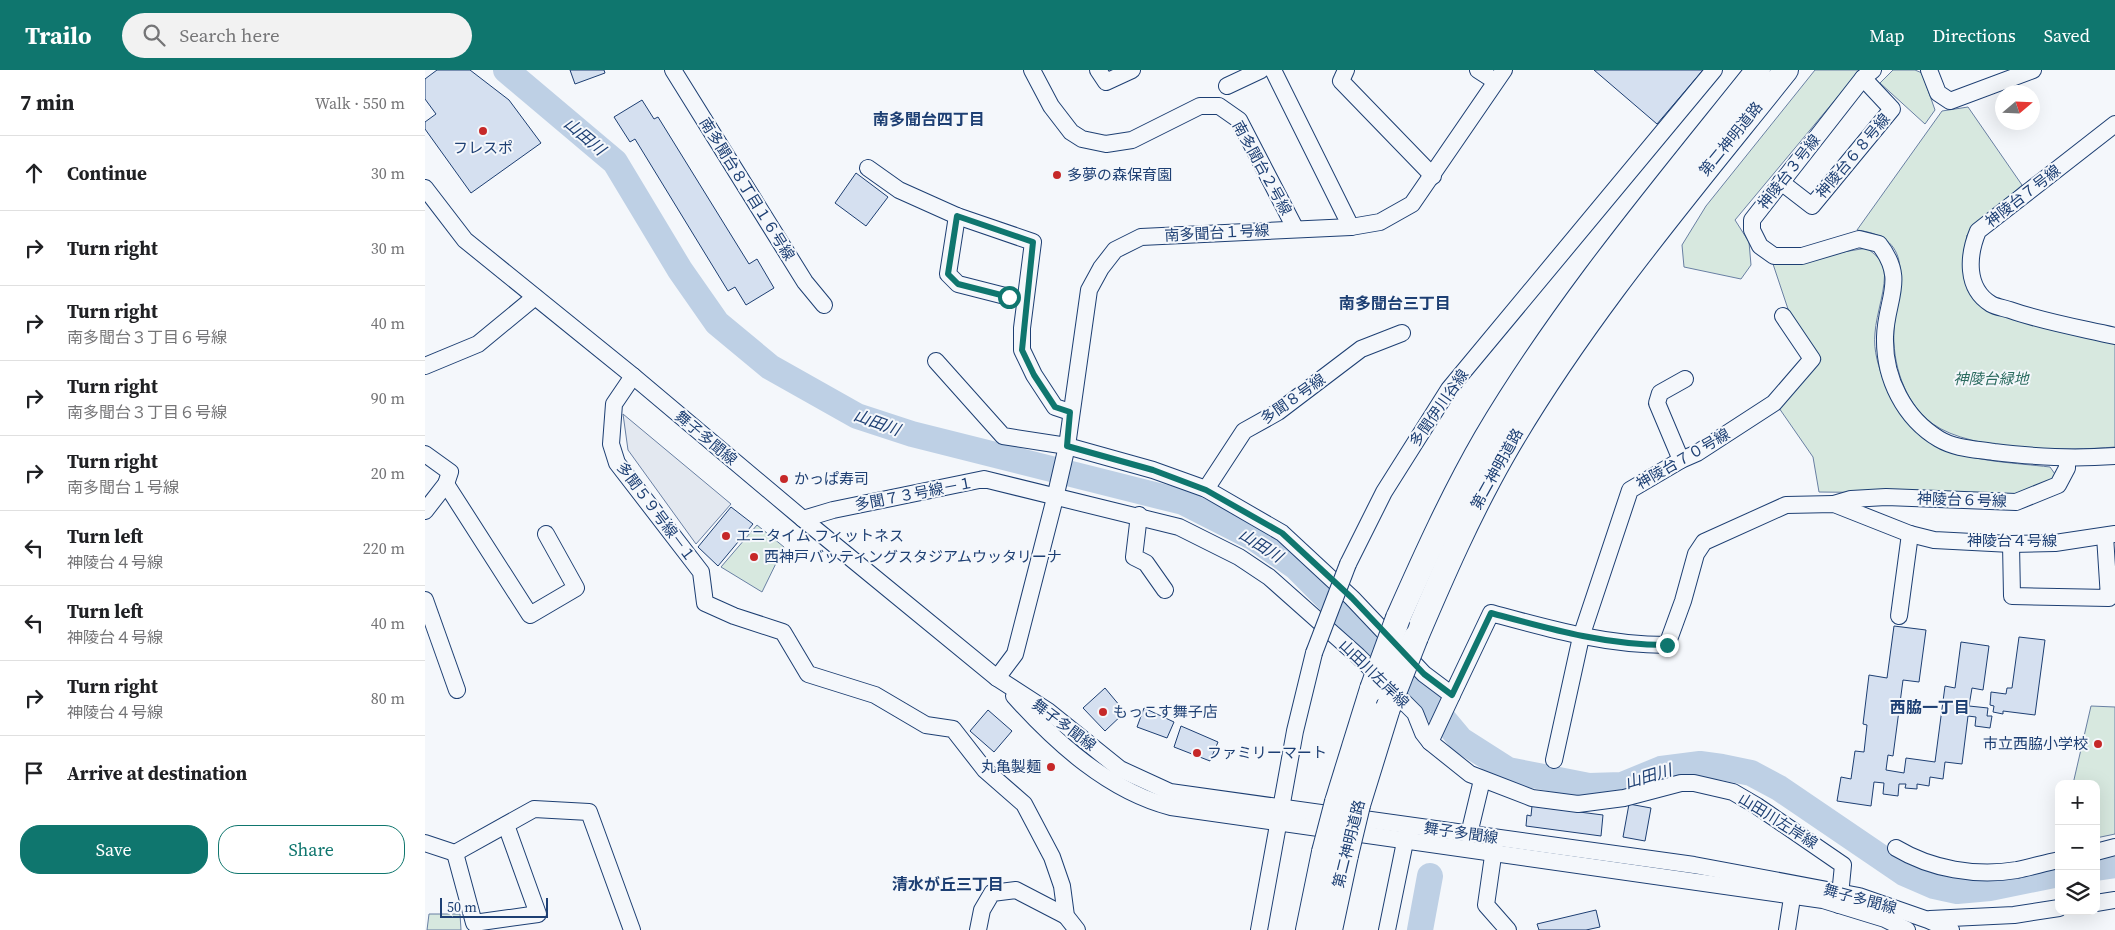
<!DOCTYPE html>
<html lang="en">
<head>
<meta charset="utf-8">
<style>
  body { margin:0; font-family:"Source Serif 4","Noto Sans JP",serif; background:#f2f2f2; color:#202124 }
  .controls { position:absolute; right:15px; bottom:15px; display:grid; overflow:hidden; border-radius:10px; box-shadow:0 5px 20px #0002 }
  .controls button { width:45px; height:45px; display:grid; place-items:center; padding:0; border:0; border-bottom:1px solid #e0e0e0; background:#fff; color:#202124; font:25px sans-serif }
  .compass { position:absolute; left:1570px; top:15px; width:45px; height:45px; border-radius:50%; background:#fff; box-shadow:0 5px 20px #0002; rotate:71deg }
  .scale { position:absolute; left:15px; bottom:12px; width:108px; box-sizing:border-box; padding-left:5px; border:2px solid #1d3f73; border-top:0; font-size:14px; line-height:18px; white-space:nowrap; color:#1d3f73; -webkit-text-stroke:4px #f4f7fb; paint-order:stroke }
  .stop { position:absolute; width:15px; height:15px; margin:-11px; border:4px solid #0f766e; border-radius:50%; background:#fff }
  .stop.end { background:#0f766e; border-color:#fff; box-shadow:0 1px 5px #0008 }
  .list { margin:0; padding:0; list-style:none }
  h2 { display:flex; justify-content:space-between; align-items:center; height:65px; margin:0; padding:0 20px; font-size:21px }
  h2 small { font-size:16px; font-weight:400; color:#757577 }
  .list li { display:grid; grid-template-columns:32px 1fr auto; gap:15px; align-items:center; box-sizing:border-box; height:75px; padding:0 20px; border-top:1px solid #e0e0e0 }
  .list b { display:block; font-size:19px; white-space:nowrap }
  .list p { margin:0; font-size:16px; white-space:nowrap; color:#757577 }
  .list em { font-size:16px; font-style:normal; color:#757577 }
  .actions { display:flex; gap:10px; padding:15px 20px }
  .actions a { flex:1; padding:11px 0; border:1px solid #0f766e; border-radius:20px; text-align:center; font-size:18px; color:#0f766e }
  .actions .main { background:#0f766e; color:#fff }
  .icon { flex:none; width:28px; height:28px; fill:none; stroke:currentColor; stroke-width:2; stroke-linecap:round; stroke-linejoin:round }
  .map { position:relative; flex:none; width:1690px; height:860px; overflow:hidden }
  header { display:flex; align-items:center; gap:30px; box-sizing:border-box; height:70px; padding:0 25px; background:#0f766e; color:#fff }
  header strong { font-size:24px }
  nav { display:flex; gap:28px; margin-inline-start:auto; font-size:18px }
  .search { width:350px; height:45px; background:#f2f2f2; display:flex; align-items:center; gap:12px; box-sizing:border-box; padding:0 18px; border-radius:28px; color:#757577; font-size:19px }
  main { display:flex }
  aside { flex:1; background:#fff }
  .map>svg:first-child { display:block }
  .green { fill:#d7e8df; stroke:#687fa3 }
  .parking { fill:#e3e8f0; stroke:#687fa3 }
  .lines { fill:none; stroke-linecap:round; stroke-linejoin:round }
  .river { stroke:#bed0e5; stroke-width:26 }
  .building { fill:#d5e0f0; stroke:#1d3f73 }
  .minor-casing { stroke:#1d3f73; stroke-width:18 }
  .highway-casing { stroke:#1d3f73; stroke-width:26 }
  .minor { stroke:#f4f7fb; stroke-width:16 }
  .highway { stroke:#f4f7fb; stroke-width:24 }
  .minor-bridge-casing { stroke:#1d3f73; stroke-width:18; stroke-linecap:butt }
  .highway-bridge-casing { stroke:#1d3f73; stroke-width:26; stroke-linecap:butt }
  .minor-bridge { stroke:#f4f7fb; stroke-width:16 }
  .highway-bridge { stroke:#f4f7fb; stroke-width:24 }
  .route { stroke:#0f766e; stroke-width:6 }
  .poi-dot { fill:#c62828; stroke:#f4f7fb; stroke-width:2 }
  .labels { text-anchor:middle; stroke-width:4; stroke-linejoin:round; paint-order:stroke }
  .street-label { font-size:15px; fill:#1d3f73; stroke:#f4f7fb }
  .poi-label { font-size:15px; fill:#1d3f73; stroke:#f4f7fb; text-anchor:start }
  .park-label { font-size:15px; font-style:italic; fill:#2c6c60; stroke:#f4f7fb }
  .neighbourhood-label { font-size:16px; font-weight:bold; fill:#1d3f73; stroke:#f4f7fb }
  .water-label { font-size:16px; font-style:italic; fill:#1d3f73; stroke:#f4f7fb }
</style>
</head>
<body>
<header>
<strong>Trailo</strong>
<div class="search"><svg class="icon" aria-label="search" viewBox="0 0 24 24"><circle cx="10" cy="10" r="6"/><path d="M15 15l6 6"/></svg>Search here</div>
<nav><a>Map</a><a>Directions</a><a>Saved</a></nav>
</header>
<main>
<aside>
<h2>7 min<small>Walk · 550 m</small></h2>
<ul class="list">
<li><svg class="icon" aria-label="ahead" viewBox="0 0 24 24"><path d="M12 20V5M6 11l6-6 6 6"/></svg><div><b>Continue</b></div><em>30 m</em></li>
<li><svg class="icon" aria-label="right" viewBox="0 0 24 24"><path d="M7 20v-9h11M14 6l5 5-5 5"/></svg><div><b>Turn right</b></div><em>30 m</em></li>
<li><svg class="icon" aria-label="right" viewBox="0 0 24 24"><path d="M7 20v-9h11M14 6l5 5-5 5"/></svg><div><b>Turn right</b><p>南多聞台３丁目６号線</p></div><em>40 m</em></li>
<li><svg class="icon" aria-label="right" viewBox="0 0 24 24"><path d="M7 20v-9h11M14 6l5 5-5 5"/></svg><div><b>Turn right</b><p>南多聞台３丁目６号線</p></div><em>90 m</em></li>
<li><svg class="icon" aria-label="right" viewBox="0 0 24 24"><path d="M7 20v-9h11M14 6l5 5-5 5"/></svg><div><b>Turn right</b><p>南多聞台１号線</p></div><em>20 m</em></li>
<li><svg class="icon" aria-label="left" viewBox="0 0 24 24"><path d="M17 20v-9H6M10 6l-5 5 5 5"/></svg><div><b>Turn left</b><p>神陵台４号線</p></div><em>220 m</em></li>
<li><svg class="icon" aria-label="left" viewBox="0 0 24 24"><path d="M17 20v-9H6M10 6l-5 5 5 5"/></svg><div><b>Turn left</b><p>神陵台４号線</p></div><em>40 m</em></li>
<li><svg class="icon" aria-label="right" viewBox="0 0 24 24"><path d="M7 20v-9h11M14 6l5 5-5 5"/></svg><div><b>Turn right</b><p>神陵台４号線</p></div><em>80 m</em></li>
<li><svg class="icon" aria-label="arrive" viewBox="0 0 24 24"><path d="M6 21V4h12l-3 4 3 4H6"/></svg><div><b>Arrive at destination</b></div></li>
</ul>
<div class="actions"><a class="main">Save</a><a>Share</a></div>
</aside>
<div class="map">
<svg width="1690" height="860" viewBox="0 0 1690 860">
  <rect width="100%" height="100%" fill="#f4f7fb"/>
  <!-- green -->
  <g class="green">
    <polygon points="1390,0 1435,0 1310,150 1324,172 1326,195 1316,209 1259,197 1257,175 1281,136"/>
    <polygon points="1468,0 1490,0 1497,3 1510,40 1500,54 1455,13"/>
    <path d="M1543,37L1597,115L1542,165L1538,198L1547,221L1690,273V377C1642,381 1547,382 1508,354C1479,333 1467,293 1469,259C1472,217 1494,168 1432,160L1517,41Z"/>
    <path d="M1442,178C1449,184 1457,189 1459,198C1462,217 1451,244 1450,263C1448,281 1454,298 1460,314C1489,392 1555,389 1625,397L1632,407L1591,424L1394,422L1388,387L1354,338L1396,290L1363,239L1348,194H1374L1418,182Z"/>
    <polygon points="332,455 359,477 337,522 296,497"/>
    <polygon points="1666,636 1690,637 1690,764 1671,768 1671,714 1648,714"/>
    <polygon points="4,844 35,844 36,860 2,860"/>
  </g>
  <!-- parking -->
  <polygon class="parking" points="198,344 306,434 271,474 203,380"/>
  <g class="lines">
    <!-- river -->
    <g class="river">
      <polyline points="81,0 190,92 255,200 292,253 345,297 432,346 487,364 758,432 829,468 871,497 1000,627 1036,670 1083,700 1164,716 1197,715 1236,699 1275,694 1297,697 1326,703 1354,718 1479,803 1509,816 1532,821 1565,818 1634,804"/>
      <polyline points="1671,798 1690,795"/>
      <polyline points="995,860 1005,806"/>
    </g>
  </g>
  <!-- building -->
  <g class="building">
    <polygon points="12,0 45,0 84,30 116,73 46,123 0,59 0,52 11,44 0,29 0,9"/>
    <polygon points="145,0 179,0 180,3 150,14"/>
    <polygon points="1169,0 1278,0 1232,54"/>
    <polygon points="217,30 229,49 233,47 324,194 332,189 349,218 321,235 310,217 303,221 210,69 205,72 189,47"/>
    <polygon points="431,103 463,127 441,156 410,133"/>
    <polygon points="306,437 328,454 293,496 273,477"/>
    <polygon points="1469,556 1501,560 1494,612 1478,610 1468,686 1463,685 1461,700 1479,703 1481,688 1510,692 1520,616 1530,618 1536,572 1564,576 1558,620 1547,618 1544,636 1563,638 1562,646 1567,646 1565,658 1550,656 1551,647 1543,646 1537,694 1520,692 1518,709 1505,707 1504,716 1492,714 1492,719 1480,718 1481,714 1474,714 1473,726 1458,724 1459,713 1449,712 1446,736 1412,731 1416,707 1426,709 1430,681 1439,682 1442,655 1438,654 1444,605 1462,608"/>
    <polygon points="1594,567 1620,570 1610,645 1578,641 1578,644 1568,642 1569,636 1565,635 1566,622 1581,624 1582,618 1587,618"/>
    <polygon points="680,618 700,642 680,661 658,638"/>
    <polygon points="719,638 749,652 742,668 712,657"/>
    <polygon points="563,640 587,661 569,682 545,661"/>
    <polygon points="756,656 793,672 785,691 749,677"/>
    <polygon points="1204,734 1226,738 1220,771 1198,767"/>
    <polygon points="1107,736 1178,745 1176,766 1101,756 1102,745 1106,746"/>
    <polygon points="1171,840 1175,857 1161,860 1114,860 1112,854"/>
  </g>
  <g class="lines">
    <!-- minor casing -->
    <g class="minor-casing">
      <g id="minor">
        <polyline points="248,0 380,212 399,235"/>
        <polyline points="607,0 626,36 646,62 657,69 681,74 707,70 775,36 794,36 814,50 870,158"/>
        <polyline points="673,0 681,12 707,0"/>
        <polyline points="848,0 926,157"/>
        <polyline points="921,0 916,11 1008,106"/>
        <polyline points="1053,0 1070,11"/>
        <path d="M1448,0L1438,8L1327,150V160L1335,176L1349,186H1377L1434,169L1454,174C1482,210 1461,228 1460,267C1459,308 1479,348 1514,369C1531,379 1550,379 1569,382C1613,387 1646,389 1690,386"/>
        <polyline points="1504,0 1513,23 1525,31 1608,0"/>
        <polyline points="802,16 836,0"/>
        <path d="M1690,54L1553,161C1543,185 1540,218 1566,234C1571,237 1579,238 1585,240C1619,252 1655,258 1690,266"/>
        <polyline points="443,98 474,120 532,146 608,172 597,258 597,280 609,305 630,337 645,342"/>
        <polyline points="1356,112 1387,136 1467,39 1438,8"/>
        <polyline points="0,118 40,170 208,306 378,449 572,608 623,641 695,699 745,722 1269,795 1434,826 1503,850 1526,860"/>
        <polyline points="532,146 523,204 533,214 584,227"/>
        <path d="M511,291L578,366L642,376L728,400L781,419L857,463L927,528L999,604L1027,625L1066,543C1125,559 1180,575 1242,575L1258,531L1271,484L1279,472L1361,435L1409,434L1485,464L1509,470L1586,474L1630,473L1690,464"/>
        <polyline points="0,296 53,274 110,227"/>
        <polyline points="208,306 189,334 186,374 192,393 276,502 280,533 309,546 358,562 383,604 450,625 501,655 528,659 560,700 599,734 627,787 637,816 641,846 652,860"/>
        <polyline points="0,384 25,402 21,414 0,441"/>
        <polyline points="1256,390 1232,333 1235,323 1260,309"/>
        <polyline points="21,414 105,545 151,518 121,464"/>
        <polyline points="781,419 819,361 853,342 936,279 977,263"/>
        <polyline points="1409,434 1426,429 1461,427 1591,432 1633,415 1642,398 1642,389"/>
        <polyline points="714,445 709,487 721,493 740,520"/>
        <polyline points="378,449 408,440 559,409 754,457 814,487 844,507 933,586 990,643 998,663 1005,672 1045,704 1107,728 1153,734 1199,728 1256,713 1269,713 1308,722 1332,736 1418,795 1414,835"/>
        <polyline points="1586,474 1587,526 1684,528 1680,466"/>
        <polyline points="923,494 959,422 1024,319 1289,0"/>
        <polyline points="0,530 32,620"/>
        <polyline points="1474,546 1485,464"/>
        <polyline points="572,608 590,584 630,428 642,376 664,220 676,198 690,180 716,167 926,157 955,152 987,134 1079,0"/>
        <path d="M589,626C631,673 684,721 746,737L1398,830L1460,849L1482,860"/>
        <polyline points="1005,672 1027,625"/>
        <polyline points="1129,690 1156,567 1205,420 1256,390 1272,383 1349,333 1387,289 1358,246"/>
        <polyline points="1044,764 1057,710"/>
        <polyline points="1070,772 1061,835 1083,860"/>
        <polyline points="0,773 30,783 109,739 164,742 207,860"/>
        <path d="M1471,778C1506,799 1551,807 1592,800C1606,797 1620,793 1634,790"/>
        <polyline points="1671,782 1690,777"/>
        <polyline points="30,783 49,853 113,844 81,755"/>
        <polyline points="1671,833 1690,830"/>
        <polyline points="1505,849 1589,845 1634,838"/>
        <polyline points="553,860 557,840 567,823 591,820 641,846"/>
        <polyline points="834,860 870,661 889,583"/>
        <polyline points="962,860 982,762"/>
        <polyline points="1362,860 1369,815"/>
      </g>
    </g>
    <!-- highway casing -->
    <g class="highway-casing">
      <g id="highway">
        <path d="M973,548C1000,487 1028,425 1061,368C1139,236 1238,119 1333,0"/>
        <path d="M991,567C1017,506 1044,444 1077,386C1156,248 1262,124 1361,0"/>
        <polyline points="912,732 947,619"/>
        <polyline points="933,735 963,638"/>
        <polyline points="883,860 899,782"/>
        <polyline points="905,860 921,785"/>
      </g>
    </g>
    <!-- minor -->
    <use href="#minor" class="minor"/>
    <!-- highway -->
    <use href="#highway" class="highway"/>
    <!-- minor-bridge casing -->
    <g class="minor-bridge-casing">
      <polyline id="minor-bridge" points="889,583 923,494"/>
    </g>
    <!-- highway-bridge casing -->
    <g class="highway-bridge-casing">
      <g id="highway-bridge">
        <polyline points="947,619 973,548"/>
        <polyline points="963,638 991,567"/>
        <polyline points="899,782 912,732"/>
        <polyline points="921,785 933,735"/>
      </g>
    </g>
    <!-- minor-bridge -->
    <use href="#minor-bridge" class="minor-bridge"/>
    <!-- highway-bridge -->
    <use href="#highway-bridge" class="highway-bridge"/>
  </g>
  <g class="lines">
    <!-- route -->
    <path class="route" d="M584,227L533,214L523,204L532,146L608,172L597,280L609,305L630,337L645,342L642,376L728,400L781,420L857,463L927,528L999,604L1027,625L1066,543C1125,559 1180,575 1242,575"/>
  </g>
  <!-- markers -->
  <g class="poi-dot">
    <circle cx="58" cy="61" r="5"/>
    <circle cx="632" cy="105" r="5"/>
    <circle cx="359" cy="409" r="5"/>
    <circle cx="301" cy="466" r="5"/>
    <circle cx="329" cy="487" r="5"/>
    <circle cx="678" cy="642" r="5"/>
    <circle cx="1673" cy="674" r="5"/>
    <circle cx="772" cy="683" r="5"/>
    <circle cx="626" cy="697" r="5"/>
  </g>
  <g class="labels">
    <!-- street labels -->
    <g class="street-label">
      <text transform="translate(1306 69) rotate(-51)" y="5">第二神明道路</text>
      <text transform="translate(1428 86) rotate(-50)" y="5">神陵台６８号線</text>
      <text transform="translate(837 98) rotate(61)" y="5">南多聞台２号線</text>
      <text transform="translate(1364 102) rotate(-52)" y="5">神陵台３号線</text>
      <text transform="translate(322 119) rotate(58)" y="5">南多聞台８丁目１６号線</text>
      <text transform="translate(1598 126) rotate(-38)" y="5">神陵台７号線</text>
      <text transform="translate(792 163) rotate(-3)" y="5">南多聞台１号線</text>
      <text transform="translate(868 329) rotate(-35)" y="5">多聞８号線</text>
      <text transform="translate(1014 338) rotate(-55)" y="5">多聞伊川谷線</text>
      <text transform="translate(281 368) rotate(40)" y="5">舞子多聞線</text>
      <text transform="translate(1258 389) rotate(-30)" y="5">神陵台７０号線</text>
      <text transform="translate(1072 399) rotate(-61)" y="5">第二神明道路</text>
      <text transform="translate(489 424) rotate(-11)" y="5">多聞７３号線－１</text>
      <text transform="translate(1537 430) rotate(2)" y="5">神陵台６号線</text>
      <text transform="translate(231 442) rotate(53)" y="5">多聞５９号線－１</text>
      <text x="1587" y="476">神陵台４号線</text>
      <text transform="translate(949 604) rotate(44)" y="5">山田川左岸線</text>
      <text transform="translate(639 655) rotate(37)" y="5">舞子多聞線</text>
      <text transform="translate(1353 751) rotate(32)" y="5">山田川左岸線</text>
      <text transform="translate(1036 763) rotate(8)" y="5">舞子多聞線</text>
      <text transform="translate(924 774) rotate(-76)" y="5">第二神明道路</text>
      <text transform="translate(1435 829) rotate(15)" y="5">舞子多聞線</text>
    </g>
    <!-- poi labels -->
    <g class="poi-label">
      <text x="58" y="83" text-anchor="middle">フレスポ</text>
      <text x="642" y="110">多夢の森保育園</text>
      <text x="369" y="414">かっぱ寿司</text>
      <text x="311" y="471">エニタイム フィットネス</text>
      <text x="339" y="492">西神戸バッティングスタジアムウッタリーナ</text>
      <text x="688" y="647">もっこす舞子店</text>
      <text x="1663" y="679" text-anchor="end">市立西脇小学校</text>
      <text x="782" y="688">ファミリーマート</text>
      <text x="616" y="702" text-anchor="end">丸亀製麺</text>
    </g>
    <!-- park labels -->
    <g class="park-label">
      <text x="1566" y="314">神陵台緑地</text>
    </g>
    <!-- neighbourhood labels -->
    <g class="neighbourhood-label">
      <text x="504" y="55">南多聞台四丁目</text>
      <text x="970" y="239">南多聞台三丁目</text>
      <text x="1505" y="643">西脇一丁目</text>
      <text x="523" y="820">清水が丘三丁目</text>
    </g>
    <!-- water labels -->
    <g class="water-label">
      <text transform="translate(160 66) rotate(40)" y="6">山田川</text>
      <text transform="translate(452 352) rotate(20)" y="6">山田川</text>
      <text transform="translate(836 475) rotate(32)" y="6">山田川</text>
      <text transform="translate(1223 706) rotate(-17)" y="6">山田川</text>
    </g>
  </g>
</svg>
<div class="controls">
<button>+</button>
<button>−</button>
<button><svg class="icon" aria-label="layers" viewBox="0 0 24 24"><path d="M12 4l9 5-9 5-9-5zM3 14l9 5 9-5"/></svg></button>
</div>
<svg class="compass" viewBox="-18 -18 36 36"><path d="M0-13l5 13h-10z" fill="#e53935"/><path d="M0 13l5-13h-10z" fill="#757577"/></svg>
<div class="scale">50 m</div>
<div class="stop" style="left:584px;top:227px"></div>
<div class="stop end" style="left:1242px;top:575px"></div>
</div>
</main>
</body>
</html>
